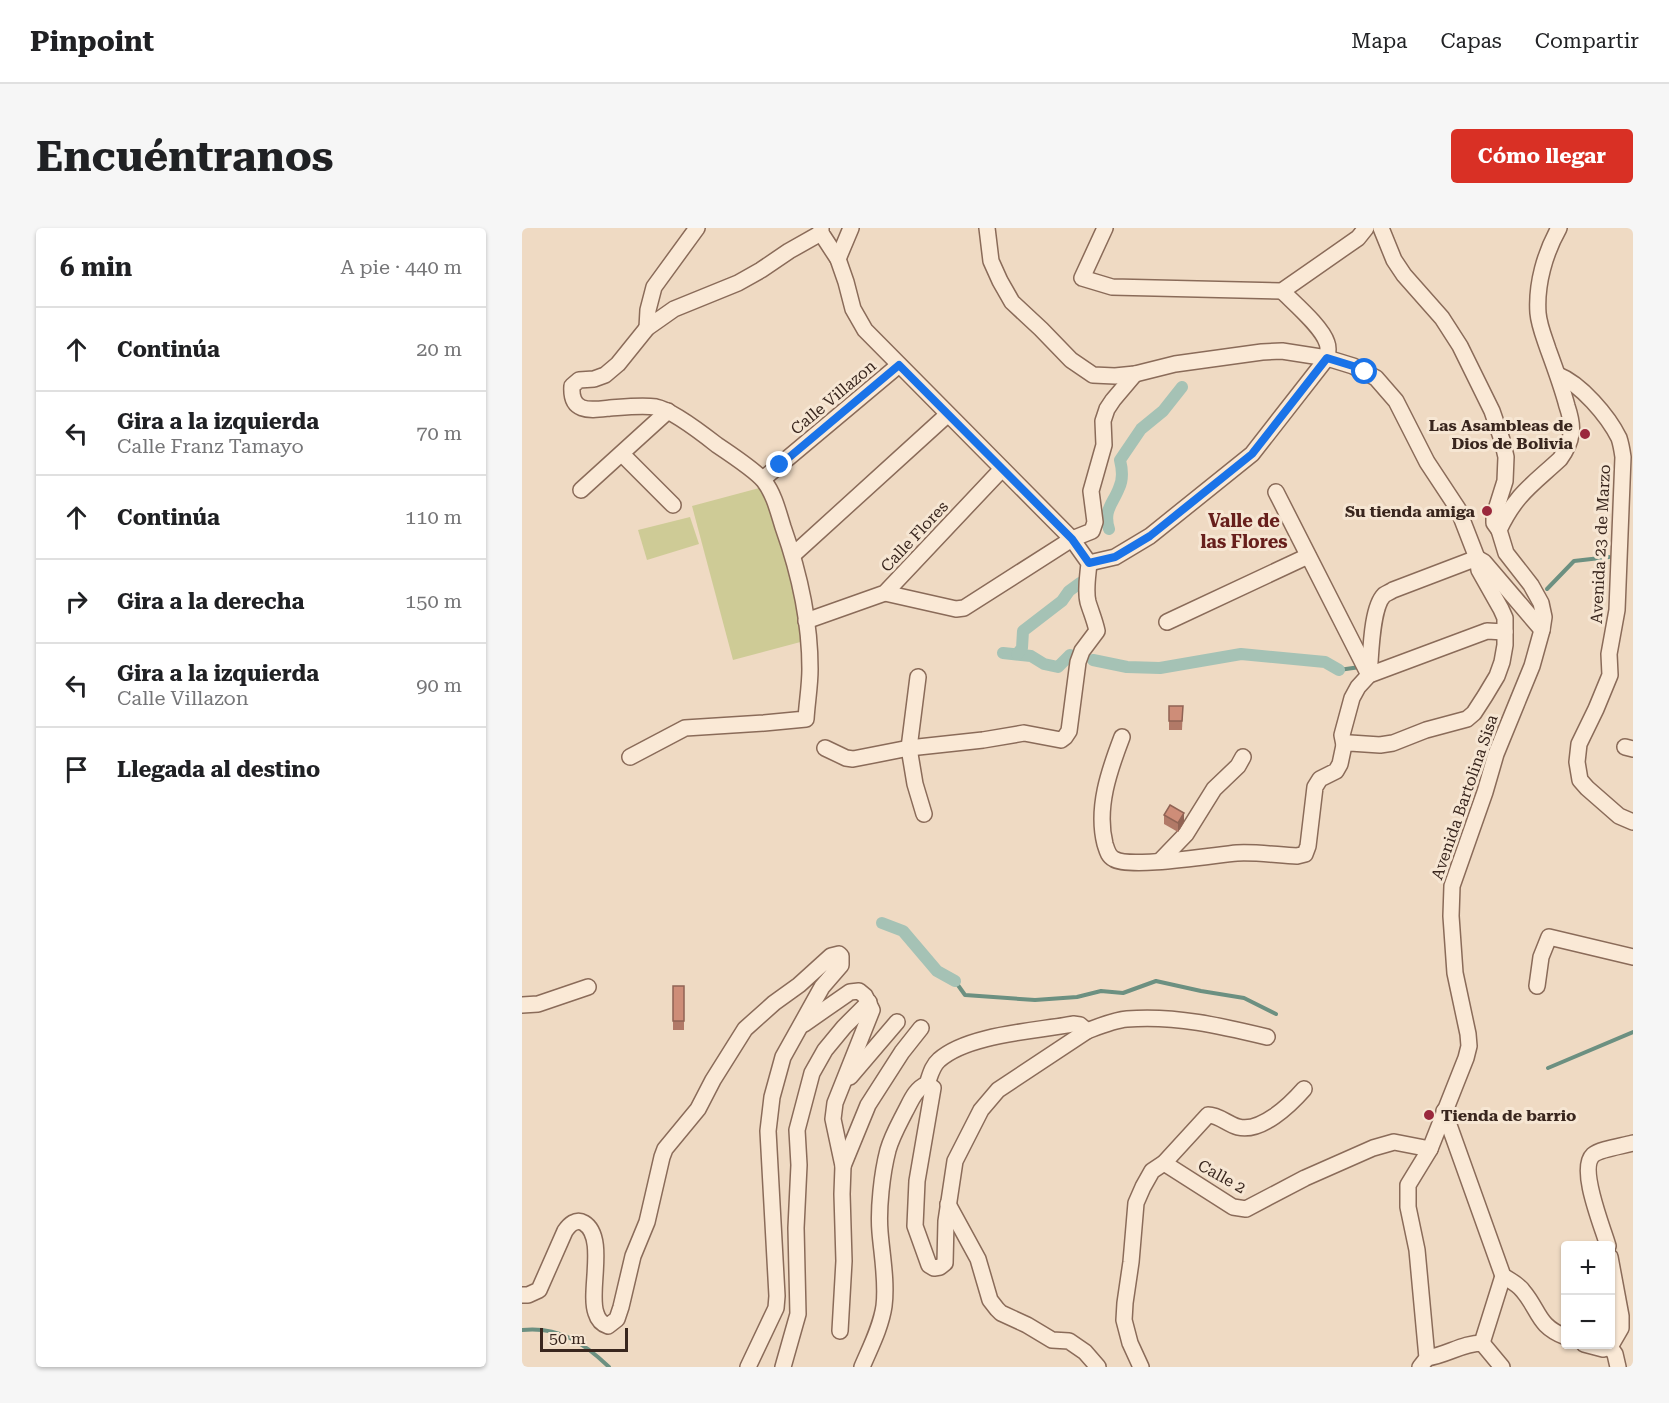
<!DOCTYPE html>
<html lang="es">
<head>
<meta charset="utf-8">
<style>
  body { margin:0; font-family:"Roboto Serif",serif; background:#f6f6f6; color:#202124 }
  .controls { position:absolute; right:18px; bottom:18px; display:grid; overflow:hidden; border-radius:6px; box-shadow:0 2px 4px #0004 }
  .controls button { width:54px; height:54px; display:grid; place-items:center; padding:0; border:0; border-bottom:2px solid #e0e0e0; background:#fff; color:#202124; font:30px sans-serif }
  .scale { position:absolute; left:18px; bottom:15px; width:88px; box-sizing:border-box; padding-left:6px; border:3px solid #39261e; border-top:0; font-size:16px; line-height:21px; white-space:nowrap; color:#39261e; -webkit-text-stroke:4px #f6e6d3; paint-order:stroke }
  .stop { position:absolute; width:18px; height:18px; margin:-14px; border:4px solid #1a73e8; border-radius:50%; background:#fff }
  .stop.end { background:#1a73e8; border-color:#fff; box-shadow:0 2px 6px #0008 }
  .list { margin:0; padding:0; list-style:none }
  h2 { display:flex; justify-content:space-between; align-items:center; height:78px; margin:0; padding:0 24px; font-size:26px }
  h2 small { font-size:20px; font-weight:400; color:#757577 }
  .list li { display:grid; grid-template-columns:39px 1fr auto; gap:18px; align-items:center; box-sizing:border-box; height:84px; padding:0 24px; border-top:2px solid #e0e0e0 }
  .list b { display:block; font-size:22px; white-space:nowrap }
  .list p { margin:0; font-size:20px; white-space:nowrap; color:#757577 }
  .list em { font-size:20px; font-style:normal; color:#757577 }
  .icon { flex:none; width:33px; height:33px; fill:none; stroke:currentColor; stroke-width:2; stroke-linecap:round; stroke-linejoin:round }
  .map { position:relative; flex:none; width:1111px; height:1139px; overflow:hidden; border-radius:6px }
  header { display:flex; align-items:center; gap:36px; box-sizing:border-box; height:84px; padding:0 30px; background:#fff; border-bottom:2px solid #e0e0e0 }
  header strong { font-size:28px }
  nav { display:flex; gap:33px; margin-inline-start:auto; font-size:21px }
  .intro { display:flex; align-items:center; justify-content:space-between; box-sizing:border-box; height:144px; padding:0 36px }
  h1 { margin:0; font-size:42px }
  .button { padding:15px 27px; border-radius:6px; background:#d93025; color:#fff; font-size:21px; font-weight:700 }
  main { display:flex; gap:36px; padding:0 36px }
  aside { flex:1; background:#fff; border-radius:6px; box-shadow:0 2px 4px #0004 }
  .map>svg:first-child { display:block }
  .green { fill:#cecb96 }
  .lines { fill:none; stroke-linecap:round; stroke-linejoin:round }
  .stream { stroke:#6c9081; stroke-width:4 }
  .canal { stroke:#a5c2b5; stroke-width:12 }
  .minor-casing { stroke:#8a6b59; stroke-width:18 }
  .minor { stroke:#fae9d6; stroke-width:15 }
  .wall { fill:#b17967 }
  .shaded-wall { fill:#906354 }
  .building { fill:#ce8d78; stroke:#906354; stroke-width:1.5 }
  .route { stroke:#1a73e8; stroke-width:8 }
  .poi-dot { fill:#9a283c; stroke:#f6e6d3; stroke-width:2 }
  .labels { text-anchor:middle; stroke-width:6; stroke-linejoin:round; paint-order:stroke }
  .street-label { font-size:16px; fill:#39261e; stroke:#f6e6d3 }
  .poi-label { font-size:16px; font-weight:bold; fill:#39261e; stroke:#f6e6d3; text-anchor:end }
  .neighbourhood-label { font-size:18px; font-weight:bold; fill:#671f1c; stroke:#f6e6d3 }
</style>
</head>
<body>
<header>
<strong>Pinpoint</strong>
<nav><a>Mapa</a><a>Capas</a><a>Compartir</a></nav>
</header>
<div class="intro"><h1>Encuéntranos</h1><a class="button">Cómo llegar</a></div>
<main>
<aside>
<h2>6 min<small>A pie · 440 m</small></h2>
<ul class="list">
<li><svg class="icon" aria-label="ahead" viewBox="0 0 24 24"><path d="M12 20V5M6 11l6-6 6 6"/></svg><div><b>Continúa</b></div><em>20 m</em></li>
<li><svg class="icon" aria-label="left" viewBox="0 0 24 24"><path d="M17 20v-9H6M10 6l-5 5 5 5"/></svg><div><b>Gira a la izquierda</b><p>Calle Franz Tamayo</p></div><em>70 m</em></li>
<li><svg class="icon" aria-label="ahead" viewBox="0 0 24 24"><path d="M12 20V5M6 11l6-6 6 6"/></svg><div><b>Continúa</b></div><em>110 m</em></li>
<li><svg class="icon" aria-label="right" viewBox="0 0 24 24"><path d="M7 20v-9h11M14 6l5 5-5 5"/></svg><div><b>Gira a la derecha</b></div><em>150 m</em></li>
<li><svg class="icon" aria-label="left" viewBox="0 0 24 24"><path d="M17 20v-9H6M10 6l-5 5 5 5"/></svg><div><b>Gira a la izquierda</b><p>Calle Villazon</p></div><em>90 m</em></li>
<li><svg class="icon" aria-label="arrive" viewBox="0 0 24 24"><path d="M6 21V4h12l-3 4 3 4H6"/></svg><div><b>Llegada al destino</b></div></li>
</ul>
</aside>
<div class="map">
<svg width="1111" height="1139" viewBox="0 0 1111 1139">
  <rect width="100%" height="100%" fill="#efdac3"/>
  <!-- green -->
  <g class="green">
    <polygon points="245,258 286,412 211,432 170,278"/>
    <polygon points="168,289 177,316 125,332 116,302"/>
  </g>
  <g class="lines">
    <!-- stream -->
    <g class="stream">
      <polyline points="1025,361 1052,333 1087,329"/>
      <polyline points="817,442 838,439"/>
      <polyline points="433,753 443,767 513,772 555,769 579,763 601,765 634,753 679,763 722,770 754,786"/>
      <polyline points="1026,840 1111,804"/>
      <path d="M0,1102C37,1098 62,1115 87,1139"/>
    </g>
    <!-- canal -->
    <g class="canal">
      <path d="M587,301C581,282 591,276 597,260C601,252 600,240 598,232L619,201L641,183L660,159"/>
      <polyline points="481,425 509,428 522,436 536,439 548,427 552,428"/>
      <polyline points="495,426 500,420 501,403 540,373 547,363 558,355"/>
      <polyline points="571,432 605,439 638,440 719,426 803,434 817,442"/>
      <polyline points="360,695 381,703 415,743 433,753"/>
    </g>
    <!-- minor casing -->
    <g class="minor-casing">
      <g id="minor">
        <path d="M299,0V5L316,31L324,54L331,81L343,102L550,311L567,335C566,347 563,362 566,374C569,384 573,393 575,403L560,423L556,434L547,503L543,509L539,512L502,505L461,512L387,520L331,531L324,530L303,520"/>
        <path d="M465,0L469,33L478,53L490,74L519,101L549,132L571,147L593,148L613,146L653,136L740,124L760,123L805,130L831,138L854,150L874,173L905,234L936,281L955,330L957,342L979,381L983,390V417L980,434L975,448L963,468L952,485L945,491L904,502L871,515L858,517L828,515L822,517L818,536L814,543L798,551L793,559L786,618L783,626L775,628C755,627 735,624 715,625C692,627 608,641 592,631C586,628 585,622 583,616C574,580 587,543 600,509"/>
        <polyline points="583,0 560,50 590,59 760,63 836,10 844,0"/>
        <polyline points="859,0 872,32 882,47 920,90 938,118 970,183 980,212 984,229 983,253 972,288 972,295 977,302"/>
        <polyline points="316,31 329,0"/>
        <path d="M760,63C773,76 800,99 805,115C807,120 806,125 805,130"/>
        <polyline points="125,100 126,82 132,59 175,0"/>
        <path d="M1036,147C1059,156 1086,188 1097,210C1099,216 1100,222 1101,229L1095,382L1087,426L1088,447L1074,481L1057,516L1055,534L1058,552L1065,560L1097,588L1111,594"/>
        <polyline points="100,226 151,277"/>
        <polyline points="241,251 377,137"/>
        <polyline points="59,262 146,183"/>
        <polyline points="754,264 847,447"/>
        <polyline points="271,327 425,187"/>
        <polyline points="955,330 962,334 1020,402"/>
        <polyline points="567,335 593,329 628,308 730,226 805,130"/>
        <polyline points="363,365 434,381 442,380 550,311 570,303 573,294 569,263 582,217 581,193 585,181 591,172 613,146"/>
        <polyline points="284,393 363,365 480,241"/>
        <polyline points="645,394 786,328"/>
        <path d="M847,447C849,428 849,380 862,367C865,365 868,364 871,362L955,330"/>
        <polyline points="396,449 387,520 393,556 402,586"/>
        <polyline points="822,517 820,507 830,470 836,459 847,447 965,403 983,404"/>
        <polyline points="1103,519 1111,521"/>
        <path d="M108,529L163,500L242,495L284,491C285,474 288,458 288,441C288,393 277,344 261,299C256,283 252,266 242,253C234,243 207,225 195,217C181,206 150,182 134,179C120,177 102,179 88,180C69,182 48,186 50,158L57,152L72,151L83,147L96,136L125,100L152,81L216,55L239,42L267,23L299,5"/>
        <polyline points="638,633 664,606 692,561 716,538 721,529"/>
        <polyline points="1015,758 1019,729 1027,709 1111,729"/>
        <polyline points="0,777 16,776 66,759"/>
        <polyline points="282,796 328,764 337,763 343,768 350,782 313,875 311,891 321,938 320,966 322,1033 318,1103"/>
        <polyline points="328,849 375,794"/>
        <path d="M405,856L411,860L395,953L393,998L407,1037L412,1040L418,1039L423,1035L424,993L433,933L459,882L476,862L565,803C578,798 592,792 605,791C653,787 699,798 745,809"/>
        <path d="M922,883L981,1048C989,1053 996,1056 1001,1063C1018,1083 1015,1098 1044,1109"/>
        <polyline points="642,935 711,979 724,981 783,950 851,920 872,914 908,921"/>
        <polyline points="321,938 346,877 380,824 399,800"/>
        <polyline points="426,976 456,1031 468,1072 475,1081 479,1085 505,1097 530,1112 547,1113 563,1124 576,1139"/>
        <path d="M1086,1018C1081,1000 1056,941 1071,927C1078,921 1101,918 1111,915"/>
        <path d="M0,1067H6L17,1062L43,1003C47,997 54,990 62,995C85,1009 66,1064 74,1085C76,1092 80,1096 86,1098L95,1091L99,1079L111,1028L125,994L140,929L143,921L176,881L191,852L223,801L252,775L277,757L309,728L317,726L319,728V737L300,759L261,829L250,869L246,903L255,1068L254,1080L226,1139"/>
        <polyline points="960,1115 981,1048"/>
        <polyline points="1062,1116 1081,1121 1088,1119 1099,1100 1099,1088 1088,1029"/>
        <polyline points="1088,1119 1093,1126 1096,1139"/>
        <path d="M905,1130C925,1127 941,1115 960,1115L980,1139"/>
        <polyline points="261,1139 276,1086 274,1000 277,937 275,902 290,845 303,822 322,799 347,774"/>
        <path d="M340,1139C348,1120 359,1099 362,1078C365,1054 360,1028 358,1004C356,981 360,945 366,922C370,908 377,896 383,884C389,873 393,861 405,856C408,848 410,838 417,832C446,806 515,803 551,796L558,797L565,803"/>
        <path d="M619,1139L608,1115L602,1092L603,1075L609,1034L614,975L621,959L630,943L642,935L686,887C697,887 705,896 716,899C739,905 768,877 782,861"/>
        <path d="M898,1139L905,1130L895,1022L886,979V957L908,921L944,830L947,818L946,806L933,745L929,688L930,658L963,564L974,526L1010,438L1020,402L1022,389L1019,375L1009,357L984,325L977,302C994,266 1010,257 1038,231C1043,224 1048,215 1049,206C1051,197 1048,187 1045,178C1040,159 1033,140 1026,121C1022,109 1017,97 1016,85C1014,56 1023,25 1037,0"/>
      </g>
    </g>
    <!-- minor -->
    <use href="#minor" class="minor"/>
  </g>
  <!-- wall -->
  <g class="wall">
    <polygon points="647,478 661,478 660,502 647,502"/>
    <polygon points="642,587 662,594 656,604 642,596"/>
    <rect x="151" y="758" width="11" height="44"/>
  </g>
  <!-- shaded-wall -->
  <polygon class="shaded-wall" points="662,585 662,594 656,604 656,595"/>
  <!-- building -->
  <g class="building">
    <polygon points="647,478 661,478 660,493 647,493"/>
    <polygon points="648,577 662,585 656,595 642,587"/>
    <rect x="151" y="758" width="11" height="35"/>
  </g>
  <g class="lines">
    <!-- route -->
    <polyline class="route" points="258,237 377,137 550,311 567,335 593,329 628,308 730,226 805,130 831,138 843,144"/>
  </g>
  <!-- markers -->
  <g class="poi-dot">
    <circle cx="1063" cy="206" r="6"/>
    <circle cx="965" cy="283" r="6"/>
    <circle cx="907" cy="887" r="6"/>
  </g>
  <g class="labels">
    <!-- street labels -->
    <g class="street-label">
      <text transform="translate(311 169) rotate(-40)" y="6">Calle Villazon</text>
      <text transform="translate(392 308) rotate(-47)" y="6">Calle Flores</text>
      <text transform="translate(1078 316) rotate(-87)" y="6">Avenida 23 de Marzo</text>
      <text transform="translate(942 569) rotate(-71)" y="6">Avenida Bartolina Sisa</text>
      <text transform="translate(700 948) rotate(29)" y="6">Calle 2</text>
    </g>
    <!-- poi labels -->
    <g class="poi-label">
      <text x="1051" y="203">Las Asambleas de<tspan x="1051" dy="18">Dios de Bolivia</tspan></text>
      <text x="953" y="289">Su tienda amiga</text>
      <text x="919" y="893" text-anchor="start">Tienda de barrio</text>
    </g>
    <!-- neighbourhood labels -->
    <g class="neighbourhood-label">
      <text x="722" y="299">Valle de<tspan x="722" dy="21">las Flores</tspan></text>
    </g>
  </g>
</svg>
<div class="controls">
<button>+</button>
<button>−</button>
</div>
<div class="scale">50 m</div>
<div class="stop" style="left:843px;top:144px"></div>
<div class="stop end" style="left:258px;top:237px"></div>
</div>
</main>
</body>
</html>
